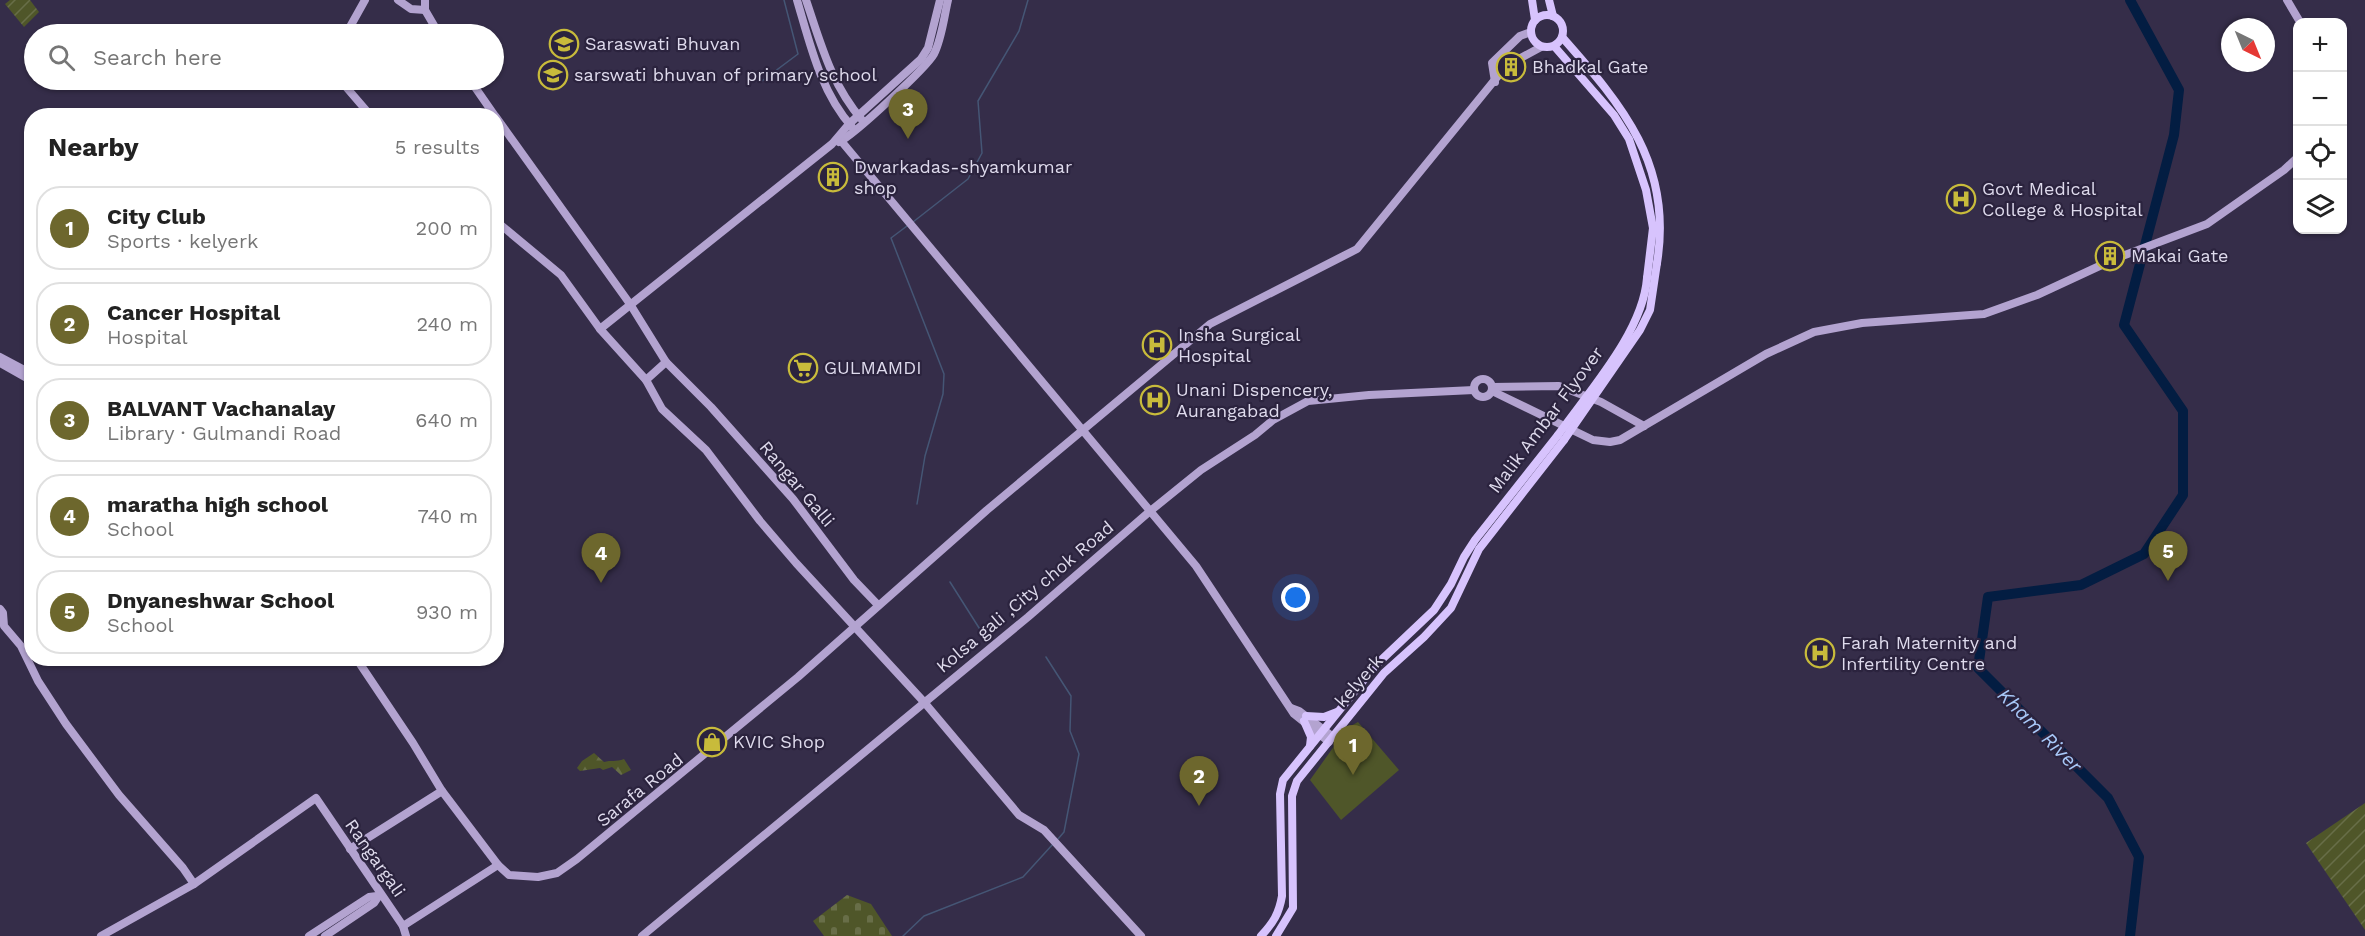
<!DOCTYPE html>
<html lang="en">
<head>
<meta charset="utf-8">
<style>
  body { margin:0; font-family:"Work Sans",sans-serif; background:#f2f2f2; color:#222 }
  .controls { position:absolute; right:18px; top:18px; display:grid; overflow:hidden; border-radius:12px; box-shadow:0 2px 4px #0004 }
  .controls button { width:54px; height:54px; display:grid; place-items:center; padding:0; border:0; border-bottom:2px solid #e0e0e0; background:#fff; color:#222; font:30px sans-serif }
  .compass { position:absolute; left:2221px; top:18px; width:54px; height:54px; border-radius:50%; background:#fff; box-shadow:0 2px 4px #0004; rotate:137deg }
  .you { position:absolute; left:1296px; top:598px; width:21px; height:21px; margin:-15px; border:4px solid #fff; border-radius:50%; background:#1a73e8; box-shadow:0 0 0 9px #1a73e833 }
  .badge { display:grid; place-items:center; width:39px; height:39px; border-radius:50%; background:#6d672d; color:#fff; font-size:20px; font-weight:700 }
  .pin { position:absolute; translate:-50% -50px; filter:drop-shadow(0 2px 3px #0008) }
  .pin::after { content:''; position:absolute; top:32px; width:21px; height:18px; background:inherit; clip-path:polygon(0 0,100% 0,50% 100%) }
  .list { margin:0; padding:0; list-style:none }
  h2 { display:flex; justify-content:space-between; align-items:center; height:78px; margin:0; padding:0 24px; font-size:26px }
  h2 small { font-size:20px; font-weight:400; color:#767676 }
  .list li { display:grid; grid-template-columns:39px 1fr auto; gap:18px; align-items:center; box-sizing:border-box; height:84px; margin:0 12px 12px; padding:0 12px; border:2px solid #e0e0e0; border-radius:24px }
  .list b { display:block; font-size:22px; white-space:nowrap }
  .list p { margin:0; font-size:20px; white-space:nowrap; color:#767676 }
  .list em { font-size:20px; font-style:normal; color:#767676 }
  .icon { flex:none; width:33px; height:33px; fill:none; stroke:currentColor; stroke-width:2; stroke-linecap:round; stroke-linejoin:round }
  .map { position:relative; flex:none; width:2365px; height:936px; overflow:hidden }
  .search { position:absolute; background:#fff; box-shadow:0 2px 4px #0004; left:24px; top:24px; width:480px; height:66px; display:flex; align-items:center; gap:15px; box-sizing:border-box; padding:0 21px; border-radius:33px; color:#767676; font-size:22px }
  .panel { position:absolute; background:#fff; box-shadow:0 2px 4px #0004; left:24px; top:108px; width:480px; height:558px; border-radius:24px }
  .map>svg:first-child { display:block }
  .forest { fill:url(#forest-firs) }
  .cemetery { fill:url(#cemetery-stones) }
  .garden { fill:url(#garden-furrows) }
  .pitch { fill:#4f5629 }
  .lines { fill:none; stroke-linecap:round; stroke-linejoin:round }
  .stream { stroke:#455675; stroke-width:1.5 }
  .river { stroke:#031d42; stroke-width:10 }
  .secondary { stroke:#b3a3d0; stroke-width:8 }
  .primary { stroke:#d7c3fd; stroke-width:8 }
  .primary-bridge { stroke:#d7c3fd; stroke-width:8 }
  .labels { text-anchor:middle; stroke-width:4.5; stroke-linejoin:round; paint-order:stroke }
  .poi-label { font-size:18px; fill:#dedaec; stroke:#2b233e; text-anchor:start }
  .street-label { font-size:18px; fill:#dedaec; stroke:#2b233e }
  .water-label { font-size:20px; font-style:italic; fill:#a8c8f8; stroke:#2b233e }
</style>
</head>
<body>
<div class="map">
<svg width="2365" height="936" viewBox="0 0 2365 936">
  <defs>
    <pattern id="forest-firs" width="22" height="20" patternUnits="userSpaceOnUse" patternTransform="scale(1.5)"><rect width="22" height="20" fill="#4f5629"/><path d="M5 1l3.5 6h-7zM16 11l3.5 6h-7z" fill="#686e48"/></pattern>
    <pattern id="cemetery-stones" width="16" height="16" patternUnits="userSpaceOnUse" patternTransform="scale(1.5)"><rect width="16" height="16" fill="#4f5629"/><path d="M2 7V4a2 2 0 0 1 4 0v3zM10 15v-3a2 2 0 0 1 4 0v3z" fill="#686e48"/></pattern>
    <pattern id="garden-furrows" width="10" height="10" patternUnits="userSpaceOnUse" patternTransform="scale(1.5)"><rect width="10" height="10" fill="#4f5629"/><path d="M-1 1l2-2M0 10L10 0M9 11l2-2" fill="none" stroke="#686e48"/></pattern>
  </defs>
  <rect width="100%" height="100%" fill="#352d49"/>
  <!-- forest -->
  <path class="forest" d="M594,753L604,762C611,760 616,762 624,759L631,770L621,775L612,767L603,770L600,768L580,771L577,768L582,761Z"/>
  <!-- cemetery -->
  <polygon class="cemetery" points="847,895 871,904 892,936 824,936 813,921"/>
  <!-- garden -->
  <g class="garden">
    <polygon points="10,0 30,0 39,12 24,27 5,4"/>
    <polygon points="2365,803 2365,930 2306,843"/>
  </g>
  <!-- pitch -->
  <polygon class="pitch" points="1358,722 1399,770 1341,820 1310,780 1347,728"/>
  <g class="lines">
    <!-- stream -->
    <g class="stream">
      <polyline points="762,81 798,54 784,0"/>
      <polyline points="913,222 968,179 982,153 978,101 1019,31 1028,0"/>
      <polyline points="907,226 891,238 944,374 943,394 925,456 917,504"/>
      <polyline points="950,582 981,631 989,639"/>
      <polyline points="1046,657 1071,696 1070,731 1079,754 1064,832 1058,839"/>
      <polyline points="903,936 924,916 1023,877 1053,844"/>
    </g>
    <!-- river -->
    <polyline class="river" points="2130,936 2139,857 2108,798 1978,668 1988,597 2081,585 2144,554 2183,495 2183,411 2124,325 2174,135 2179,90 2130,0"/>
    <!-- secondary -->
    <g class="secondary">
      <polyline points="398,0 411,9 425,10"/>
      <polyline points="425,0 425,10 439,34"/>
      <path d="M797,0C810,44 821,93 852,127"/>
      <path d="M806,0C821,44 831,84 862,120"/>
      <polyline points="2287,0 2300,22"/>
      <polyline points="346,34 365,0"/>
      <polyline points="340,80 371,116"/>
      <polyline points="470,80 495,116"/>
      <polyline points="1495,82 1492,63 1520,36 1531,32"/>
      <polyline points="496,117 630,304 666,362 711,407 793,499 854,580 878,605"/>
      <path d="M839,142C854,135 926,68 934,54C942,38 944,17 948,0"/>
      <polyline points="842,142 1196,566 1294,714 1329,742"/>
      <polyline points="496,221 561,275 600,329 646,380 662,409 706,450 760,521 796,563 924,702 1019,815 1044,830 1141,936"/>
      <polyline points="2117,258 2207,224 2284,170 2298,157"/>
      <polyline points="600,329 832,144 849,124 921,59 928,48 940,0"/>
      <polyline points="0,357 32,374"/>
      <polyline points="0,363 32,381"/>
      <circle cx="1483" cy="388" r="9"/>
      <polyline points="646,380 666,362"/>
      <polyline points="1492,387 1559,386 1601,402 1644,426"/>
      <polyline points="1492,391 1593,440 1610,442 1620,440 1766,354 1814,332 1862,323 1984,314 2037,295 2106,263"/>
      <polyline points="0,609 3,613 4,626 21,646 38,681 66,724 119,795 183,868 194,884"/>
      <polyline points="356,658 413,743 442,791 498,865 509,875 538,877 557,873 577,859 798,677 987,510 1210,324 1357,249 1502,71 1505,72 1517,60 1541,47"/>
      <polyline points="1291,708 1299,711 1333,737"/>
      <polyline points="350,849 442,791"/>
      <polyline points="403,926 498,865"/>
      <polyline points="101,936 194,884 316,798 403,926 406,936"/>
      <polyline points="309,936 369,897 377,896"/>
      <polyline points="325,936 374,903 380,894"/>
      <polyline points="642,936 1028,617 1149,512 1201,470 1255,435 1273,420 1308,401 1369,395 1474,390"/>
    </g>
    <!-- primary -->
    <g class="primary">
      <polyline points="1532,0 1535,20"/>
      <polyline points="1549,0 1553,16"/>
      <circle cx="1547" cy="31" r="16"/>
      <path d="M1562,37C1623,106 1673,165 1657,263"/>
      <polyline points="1554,46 1614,115 1629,139 1646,190 1653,228 1647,278"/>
      <polyline points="1306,716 1324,717 1337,712"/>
      <polyline points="1304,721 1311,737 1310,746"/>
      <path d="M1261,936C1273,923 1279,914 1282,896L1280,794L1283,780L1376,665L1434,610L1451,584L1464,557L1475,540L1558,435"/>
      <polyline points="1276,936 1293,908 1292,796 1297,781 1384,673 1424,637 1451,608 1479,549 1564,440"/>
    </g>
    <!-- primary-bridge -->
    <g class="primary-bridge">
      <path d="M1558,435C1589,391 1643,332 1647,278"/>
      <polyline points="1564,440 1640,330 1650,310 1657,263"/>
    </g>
  </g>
  <!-- icons -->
  <defs>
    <g id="school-ring" transform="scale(1.5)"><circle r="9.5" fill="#2b233e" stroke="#c8bb3b" stroke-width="1.5"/><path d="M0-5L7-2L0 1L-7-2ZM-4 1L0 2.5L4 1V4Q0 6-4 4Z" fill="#c8bb3b"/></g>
    <g id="building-ring" transform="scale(1.5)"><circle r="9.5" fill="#2b233e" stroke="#c8bb3b" stroke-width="1.5"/><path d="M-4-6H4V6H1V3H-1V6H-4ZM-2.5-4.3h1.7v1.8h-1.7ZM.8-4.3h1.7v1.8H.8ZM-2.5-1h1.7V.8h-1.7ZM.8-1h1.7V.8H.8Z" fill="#c8bb3b"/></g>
    <g id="hospital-ring" transform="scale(1.5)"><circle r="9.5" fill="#2b233e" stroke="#c8bb3b" stroke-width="1.5"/><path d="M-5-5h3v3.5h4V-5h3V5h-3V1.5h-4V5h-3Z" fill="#c8bb3b"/></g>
    <g id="supermarket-ring" transform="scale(1.5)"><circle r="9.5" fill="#2b233e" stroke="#c8bb3b" stroke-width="1.5"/><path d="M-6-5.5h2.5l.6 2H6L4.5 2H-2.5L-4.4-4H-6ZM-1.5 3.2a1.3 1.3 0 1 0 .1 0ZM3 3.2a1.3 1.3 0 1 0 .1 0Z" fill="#c8bb3b"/></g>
    <g id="shop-ring" transform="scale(1.5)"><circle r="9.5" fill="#2b233e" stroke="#c8bb3b" stroke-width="1.5"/><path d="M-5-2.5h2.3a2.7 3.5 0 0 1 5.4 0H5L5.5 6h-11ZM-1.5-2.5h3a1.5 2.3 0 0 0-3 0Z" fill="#c8bb3b"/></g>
  </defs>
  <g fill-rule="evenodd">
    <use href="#school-ring" x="564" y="44"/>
    <use href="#building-ring" x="1511" y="67"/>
    <use href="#school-ring" x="553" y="75"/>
    <use href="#building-ring" x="833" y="177"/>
    <use href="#hospital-ring" x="1961" y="199"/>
    <use href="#building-ring" x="2110" y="256"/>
    <use href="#hospital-ring" x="1157" y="345"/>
    <use href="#supermarket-ring" x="803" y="368"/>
    <use href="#hospital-ring" x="1155" y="400"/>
    <use href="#hospital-ring" x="1820" y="653"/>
    <use href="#shop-ring" x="712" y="742"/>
  </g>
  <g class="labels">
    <!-- poi labels -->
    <g class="poi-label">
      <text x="585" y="50">Saraswati Bhuvan</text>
      <text x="1532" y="73">Bhadkal Gate</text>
      <text x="574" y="81">sarswati bhuvan of primary school</text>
      <text x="854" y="173">Dwarkadas-shyamkumar<tspan x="854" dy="21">shop</tspan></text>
      <text x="1982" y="195">Govt Medical<tspan x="1982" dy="21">College &amp; Hospital</tspan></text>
      <text x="2131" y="262">Makai Gate</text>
      <text x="1178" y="341">Insha Surgical<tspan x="1178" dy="21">Hospital</tspan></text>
      <text x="824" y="374">GULMAMDI</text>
      <text x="1176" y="396">Unani Dispencery,<tspan x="1176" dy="21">Aurangabad</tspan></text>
      <text x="1841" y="649">Farah Maternity and<tspan x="1841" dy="21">Infertility Centre</tspan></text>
      <text x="733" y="748">KVIC Shop</text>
    </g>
    <!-- street labels -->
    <g class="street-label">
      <text transform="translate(1546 420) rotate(-53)" y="6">Malik Ambar Flyover</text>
      <text transform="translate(797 484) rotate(50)" y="6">Rangar Galli</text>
      <text transform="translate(1025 597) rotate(-40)" y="6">Kolsa gali ,City chok Road</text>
      <text transform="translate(1359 681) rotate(-49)" y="6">kelyerk</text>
      <text transform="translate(640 790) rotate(-39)" y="6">Sarafa Road</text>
      <text transform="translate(375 858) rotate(55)" y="6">Rangargali</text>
    </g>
    <!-- water labels -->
    <g class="water-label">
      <text transform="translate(2040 730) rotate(45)" y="7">Kham River</text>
    </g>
  </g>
</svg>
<div class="controls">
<button>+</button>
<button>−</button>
<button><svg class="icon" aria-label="locate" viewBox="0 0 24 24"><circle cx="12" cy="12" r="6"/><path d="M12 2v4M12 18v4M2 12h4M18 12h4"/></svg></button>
<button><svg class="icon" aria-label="layers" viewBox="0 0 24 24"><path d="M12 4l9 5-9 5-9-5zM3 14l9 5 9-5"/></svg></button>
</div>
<svg class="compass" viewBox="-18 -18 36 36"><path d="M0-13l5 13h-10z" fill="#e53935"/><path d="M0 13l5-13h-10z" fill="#767676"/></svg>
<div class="you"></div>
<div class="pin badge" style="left:1353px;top:775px">1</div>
<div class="pin badge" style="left:1199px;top:806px">2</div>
<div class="pin badge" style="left:908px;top:139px">3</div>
<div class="pin badge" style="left:601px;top:583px">4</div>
<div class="pin badge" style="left:2168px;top:581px">5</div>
<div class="search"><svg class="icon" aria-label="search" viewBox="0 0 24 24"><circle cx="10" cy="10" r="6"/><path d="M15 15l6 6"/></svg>Search here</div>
<section class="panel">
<h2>Nearby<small>5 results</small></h2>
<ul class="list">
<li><span class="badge">1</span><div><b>City Club</b><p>Sports · kelyerk</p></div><em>200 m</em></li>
<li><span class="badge">2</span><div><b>Cancer Hospital</b><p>Hospital</p></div><em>240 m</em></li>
<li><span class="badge">3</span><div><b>BALVANT Vachanalay</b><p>Library · Gulmandi Road</p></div><em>640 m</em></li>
<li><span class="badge">4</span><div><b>maratha high school</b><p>School</p></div><em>740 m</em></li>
<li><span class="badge">5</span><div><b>Dnyaneshwar School</b><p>School</p></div><em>930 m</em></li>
</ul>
</section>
</div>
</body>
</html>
